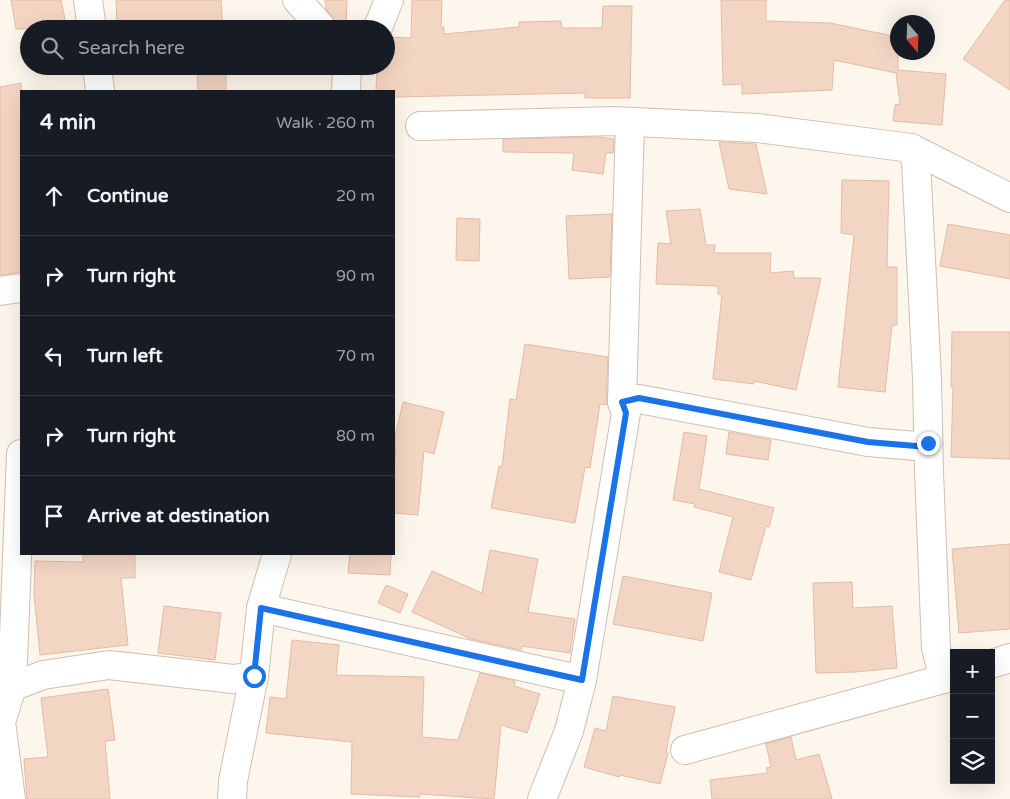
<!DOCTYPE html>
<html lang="en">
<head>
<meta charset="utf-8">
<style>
  body { margin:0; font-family:"Varela Round",sans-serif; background:#242831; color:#f1f3f6 }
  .controls { position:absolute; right:15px; bottom:15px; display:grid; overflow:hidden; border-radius:0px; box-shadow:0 5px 20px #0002 }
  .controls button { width:45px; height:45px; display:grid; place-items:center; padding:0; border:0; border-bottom:1px solid #363941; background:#171b24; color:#f1f3f6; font:25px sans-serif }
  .compass { position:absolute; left:890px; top:15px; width:45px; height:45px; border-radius:50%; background:#171b24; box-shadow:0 5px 20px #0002; rotate:161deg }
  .stop { position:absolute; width:15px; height:15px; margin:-11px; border:4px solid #1a73e8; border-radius:50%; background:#fff }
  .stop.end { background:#1a73e8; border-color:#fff; box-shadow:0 1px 5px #0008 }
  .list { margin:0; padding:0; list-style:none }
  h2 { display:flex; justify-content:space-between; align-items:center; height:65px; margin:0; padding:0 20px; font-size:21px }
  h2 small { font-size:16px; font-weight:400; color:#9ea1a6 }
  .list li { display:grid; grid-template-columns:32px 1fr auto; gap:15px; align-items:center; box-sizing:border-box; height:80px; padding:0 20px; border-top:1px solid #363941 }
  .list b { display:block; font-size:19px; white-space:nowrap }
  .list em { font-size:16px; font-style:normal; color:#9ea1a6 }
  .icon { flex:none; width:28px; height:28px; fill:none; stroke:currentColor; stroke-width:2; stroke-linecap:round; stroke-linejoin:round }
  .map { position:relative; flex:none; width:1010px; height:799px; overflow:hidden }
  .search { position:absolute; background:#171b24; box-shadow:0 5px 20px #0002; left:20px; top:20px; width:375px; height:55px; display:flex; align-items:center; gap:12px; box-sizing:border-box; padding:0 18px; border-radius:28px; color:#9ea1a6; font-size:19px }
  .panel { position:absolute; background:#171b24; box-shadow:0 5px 20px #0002; left:20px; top:90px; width:375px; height:465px; border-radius:0px }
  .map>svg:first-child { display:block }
  .building { fill:#f3d5c3; stroke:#e6bba3 }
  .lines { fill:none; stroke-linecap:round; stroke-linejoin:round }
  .minor-casing { stroke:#d1beb0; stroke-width:30 }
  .minor { stroke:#fff; stroke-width:28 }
  .route { stroke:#1a73e8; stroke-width:6 }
</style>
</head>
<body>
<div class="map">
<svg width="1010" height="799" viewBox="0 0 1010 799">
  <rect width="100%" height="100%" fill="#fdf6ec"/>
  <!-- building -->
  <g class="building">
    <polygon points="11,0 61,0 67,29 16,29"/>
    <polygon points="116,0 221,0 223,29 117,29"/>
    <polygon points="325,0 347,0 346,25 338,25 326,9"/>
    <polygon points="412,0 442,0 441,27 444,27 444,34 519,27 519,22 561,21 562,28 602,28 603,6 632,6 630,98 585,98 585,93 394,97 394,91 376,91 377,66 386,66 386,40 389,37 411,38"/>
    <polygon points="721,0 766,0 766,21 830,23 898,37 898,70 946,74 942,125 893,121 895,105 900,104 896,73 834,60 832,90 742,94 742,84 723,85"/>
    <polygon points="1005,0 1010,0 1010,90 963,59"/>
    <polygon points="226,71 226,91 198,91 197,72"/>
    <polygon points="21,83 21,272 0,275 0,87"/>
    <polygon points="598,137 614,139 613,153 606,153 603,174 572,170 574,153 503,152 503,139"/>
    <polygon points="719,142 756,144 767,194 729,189"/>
    <polygon points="842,180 889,181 887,267 897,267 897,325 892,325 885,392 838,387 854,235 841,233"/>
    <polygon points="700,209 706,245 715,245 714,253 771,253 770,273 793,271 794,278 821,278 796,390 754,381 754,384 713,379 722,294 718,294 718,286 656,284 658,243 671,244 666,211"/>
    <polygon points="612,214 610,277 569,279 566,216"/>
    <polygon points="457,218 480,219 479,261 456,260"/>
    <polygon points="948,224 1010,235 1010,279 940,266"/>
    <polygon points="952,332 1010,332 1010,459 951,457 953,387 951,387"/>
    <polygon points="525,344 608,357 606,405 600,404 590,468 585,467 575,523 491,508 499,466 502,466 510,399 516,400"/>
    <polygon points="403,402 444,412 434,454 424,451 418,515 394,513 394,467 396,445 394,444 394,441"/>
    <polygon points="684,432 707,436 699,489 774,508 769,527 766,526 751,580 719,572 733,517 694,507 695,504 673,500"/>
    <polygon points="729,432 771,440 768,460 726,454"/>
    <polygon points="1010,544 1010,629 959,633 952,549"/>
    <polygon points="490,550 538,559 528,612 575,619 570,653 522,646 521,650 471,639 412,612 432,571 482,593"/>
    <polygon points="83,554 135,554 135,578 121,578 128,645 40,655 34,594 35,561 83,562"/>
    <polygon points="350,554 391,554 390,575 348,573"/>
    <polygon points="623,576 712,593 703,641 613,624"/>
    <polygon points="852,582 853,608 892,606 897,668 855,672 816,673 813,583"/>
    <polygon points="386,585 408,594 400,613 378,603"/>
    <polygon points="164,606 221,613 215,660 158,653"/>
    <polygon points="292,640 339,645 336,675 424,677 422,737 458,740 480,673 515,681 514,686 540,694 527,733 501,725 494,799 420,794 420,797 351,794 352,742 266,733 270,697 286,699"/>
    <polygon points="108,689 115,740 105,741 110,799 27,799 24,759 48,757 41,698"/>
    <polygon points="613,696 675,707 666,752 668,753 660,784 620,775 619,777 584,767 595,728 606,731"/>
    <polygon points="791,737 796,760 819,754 832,799 712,799 710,780 768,773 766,768 771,767 766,744"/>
  </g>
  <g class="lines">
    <!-- minor casing -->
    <g class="minor-casing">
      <g id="minor">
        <polyline points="88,0 92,29"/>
        <polyline points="297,0 323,29"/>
        <polyline points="376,29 379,25 389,0"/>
        <polyline points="97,66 100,91"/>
        <polyline points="346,91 347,66"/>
        <polyline points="420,126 614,121 758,128 911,148 1010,198"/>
        <polyline points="911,148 916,161 927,378 929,472 936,648 944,679"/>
        <polyline points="0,291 21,288"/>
        <polyline points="622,402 639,399 868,442 928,447"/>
        <polyline points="261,608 582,680"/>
        <polyline points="991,664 1010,658"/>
        <polyline points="12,687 43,675 109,665 233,679 254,676"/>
        <polyline points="685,750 954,676"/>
        <polyline points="11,799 1,722 12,687 21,454"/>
        <polyline points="232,799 233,781 254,676 261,608 277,554"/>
        <polyline points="542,799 569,731 582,680 626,413 622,402 630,122"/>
      </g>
    </g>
    <!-- minor -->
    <use href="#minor" class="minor"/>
  </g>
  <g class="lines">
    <!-- route -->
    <polyline class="route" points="254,676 261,608 582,680 626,413 622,402 639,398 868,442 928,447 928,443"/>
  </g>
</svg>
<div class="controls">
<button>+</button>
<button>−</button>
<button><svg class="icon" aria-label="layers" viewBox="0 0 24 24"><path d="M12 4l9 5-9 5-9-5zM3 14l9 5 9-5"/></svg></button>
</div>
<svg class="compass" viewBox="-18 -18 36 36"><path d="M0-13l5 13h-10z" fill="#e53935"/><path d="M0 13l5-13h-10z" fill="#9ea1a6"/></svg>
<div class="stop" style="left:254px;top:676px"></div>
<div class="stop end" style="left:928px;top:443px"></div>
<div class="search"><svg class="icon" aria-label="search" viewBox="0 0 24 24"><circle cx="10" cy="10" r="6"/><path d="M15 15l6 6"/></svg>Search here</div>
<section class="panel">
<h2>4 min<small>Walk · 260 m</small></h2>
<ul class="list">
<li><svg class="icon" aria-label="ahead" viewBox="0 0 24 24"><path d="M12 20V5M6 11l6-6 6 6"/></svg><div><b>Continue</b></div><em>20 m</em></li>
<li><svg class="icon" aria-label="right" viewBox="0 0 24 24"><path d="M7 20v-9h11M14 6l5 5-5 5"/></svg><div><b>Turn right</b></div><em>90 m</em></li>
<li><svg class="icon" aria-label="left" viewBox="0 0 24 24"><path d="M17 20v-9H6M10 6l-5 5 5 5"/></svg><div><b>Turn left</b></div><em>70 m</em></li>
<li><svg class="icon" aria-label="right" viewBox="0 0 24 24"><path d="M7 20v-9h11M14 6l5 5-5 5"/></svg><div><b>Turn right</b></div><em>80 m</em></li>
<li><svg class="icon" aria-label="arrive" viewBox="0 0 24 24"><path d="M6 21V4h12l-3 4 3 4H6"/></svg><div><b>Arrive at destination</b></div></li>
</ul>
</section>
</div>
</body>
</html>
